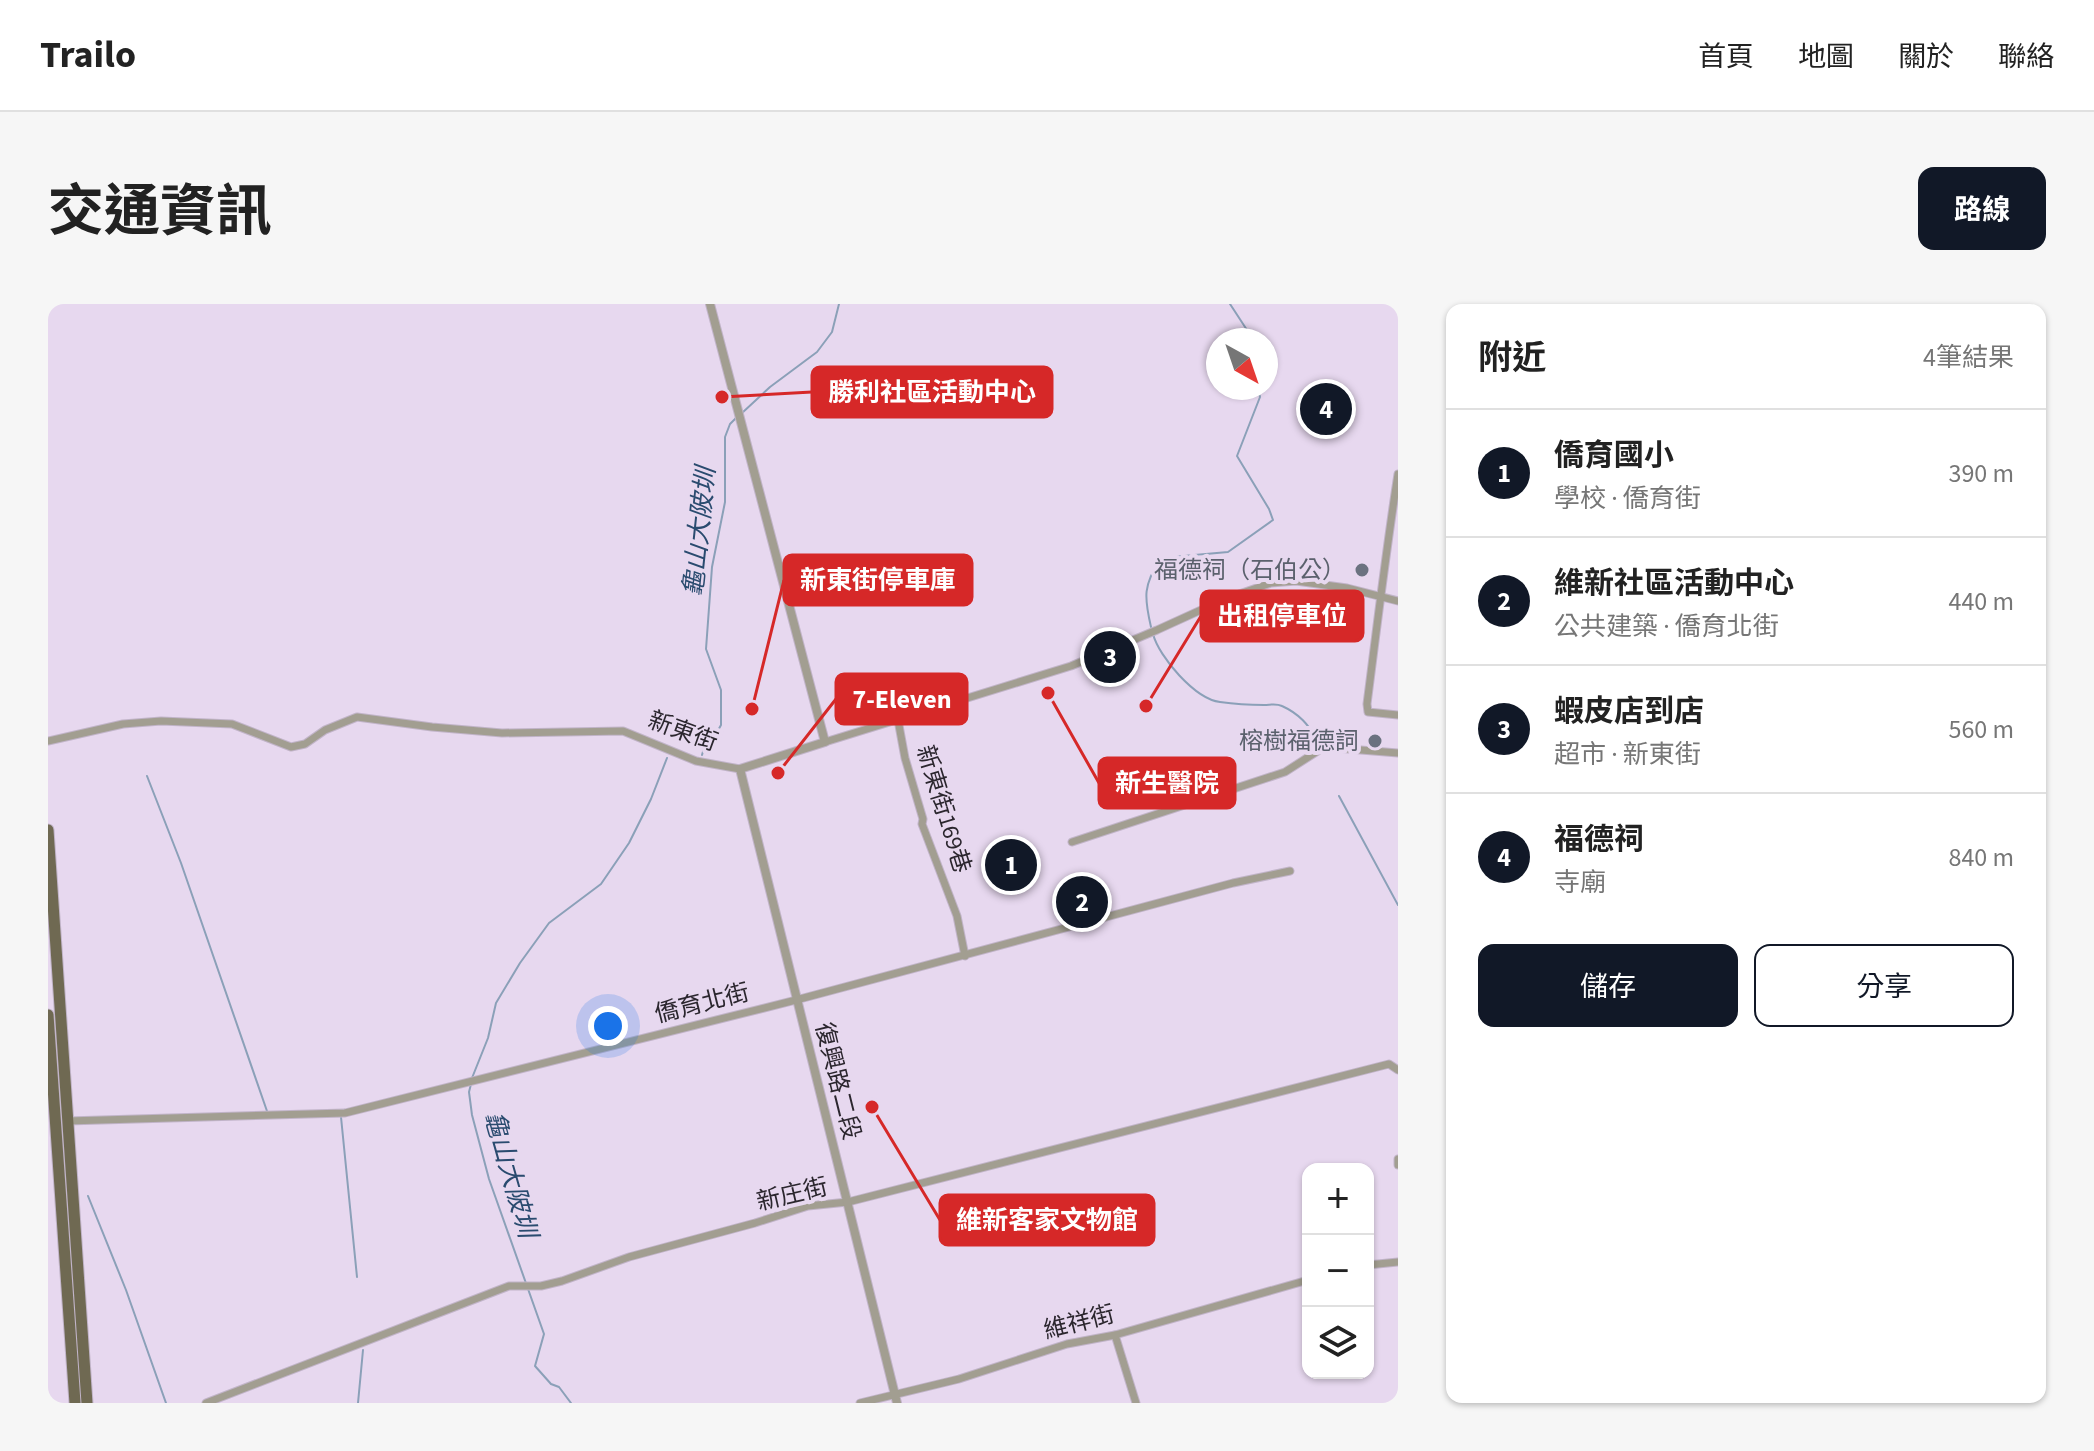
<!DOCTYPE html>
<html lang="zh-TW">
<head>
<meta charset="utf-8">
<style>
  body { margin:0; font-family:"Source Sans 3","Noto Sans TC",sans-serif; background:#f6f6f6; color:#222 }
  .controls { position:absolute; right:24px; bottom:24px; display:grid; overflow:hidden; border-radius:16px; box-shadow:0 2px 6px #0004 }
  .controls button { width:72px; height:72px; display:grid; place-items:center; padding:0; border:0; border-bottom:2px solid #e0e0e0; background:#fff; color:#222; font:40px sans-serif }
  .compass { position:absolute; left:1158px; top:24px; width:72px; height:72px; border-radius:50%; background:#fff; box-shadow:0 2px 6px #0004; rotate:140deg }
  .you { position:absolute; left:560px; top:722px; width:28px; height:28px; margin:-20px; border:6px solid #fff; border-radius:50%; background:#1a73e8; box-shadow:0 0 0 12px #1a73e833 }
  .badge { display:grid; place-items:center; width:52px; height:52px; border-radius:50%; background:#111827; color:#fff; font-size:26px; font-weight:700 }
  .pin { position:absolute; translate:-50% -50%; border:4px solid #fff; box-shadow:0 2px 8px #0006 }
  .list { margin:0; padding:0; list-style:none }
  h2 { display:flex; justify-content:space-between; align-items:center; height:104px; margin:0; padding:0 32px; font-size:34px }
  h2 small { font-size:26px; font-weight:400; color:#767676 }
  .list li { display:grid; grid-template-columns:52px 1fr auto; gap:24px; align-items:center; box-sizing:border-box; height:128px; padding:0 32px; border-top:2px solid #e0e0e0 }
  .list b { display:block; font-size:30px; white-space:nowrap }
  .list p { margin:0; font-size:26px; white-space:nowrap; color:#767676 }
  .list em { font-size:26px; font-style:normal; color:#767676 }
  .actions { display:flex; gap:16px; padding:24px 32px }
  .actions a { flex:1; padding:18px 0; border:2px solid #111827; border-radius:16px; text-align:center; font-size:28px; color:#111827 }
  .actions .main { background:#111827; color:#fff }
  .icon { flex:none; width:44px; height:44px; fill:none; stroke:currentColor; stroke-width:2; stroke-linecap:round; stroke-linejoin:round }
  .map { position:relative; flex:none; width:1350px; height:1099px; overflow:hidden; border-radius:16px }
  header { display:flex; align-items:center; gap:48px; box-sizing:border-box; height:112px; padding:0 40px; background:#fff; border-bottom:2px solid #e0e0e0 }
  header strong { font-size:38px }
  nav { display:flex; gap:44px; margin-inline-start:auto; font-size:28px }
  .intro { display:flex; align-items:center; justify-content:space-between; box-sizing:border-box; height:192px; padding:0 48px }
  h1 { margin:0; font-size:56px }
  .button { padding:20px 36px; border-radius:16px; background:#111827; color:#fff; font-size:28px; font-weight:700 }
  main { display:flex; gap:48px; padding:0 48px }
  aside { flex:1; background:#fff; border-radius:16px; box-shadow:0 2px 6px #0004 }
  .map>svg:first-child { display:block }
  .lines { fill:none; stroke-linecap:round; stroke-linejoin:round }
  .stream { stroke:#8ba0b8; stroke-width:2 }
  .minor-casing { stroke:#c1b4c8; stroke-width:9 }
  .tertiary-casing { stroke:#c1b4c8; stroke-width:10 }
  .primary-casing { stroke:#c1b4c8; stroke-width:13 }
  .minor { stroke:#a29e91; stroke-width:7 }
  .tertiary { stroke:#a29e91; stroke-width:8 }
  .primary { stroke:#6f6952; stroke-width:11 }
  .worship-dot { fill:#6b7280; stroke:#e7d8ef; stroke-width:3 }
  .labels { text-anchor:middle; stroke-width:8; stroke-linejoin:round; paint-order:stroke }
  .worship-label { font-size:24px; fill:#5b616d; stroke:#e7d8ef; text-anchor:end }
  .street-label { font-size:24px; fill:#2b262e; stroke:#e7d8ef }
  .water-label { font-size:26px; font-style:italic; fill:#2a4b6f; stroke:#e7d8ef }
  .leader { fill:none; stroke:#d62828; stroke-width:3 }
  .callout-dot { fill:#d62828; stroke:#e7d8ef; stroke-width:3 }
  .callout { fill:#d62828; stroke:#d62828; stroke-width:3 }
  .callout-label { font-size:26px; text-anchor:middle; font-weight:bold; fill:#fff }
</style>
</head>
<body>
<header>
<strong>Trailo</strong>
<nav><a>首頁</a><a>地圖</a><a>關於</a><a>聯絡</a></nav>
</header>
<div class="intro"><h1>交通資訊</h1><a class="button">路線</a></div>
<main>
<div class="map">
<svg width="1350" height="1099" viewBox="0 0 1350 1099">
  <rect width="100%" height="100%" fill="#e7d8ef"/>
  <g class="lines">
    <!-- stream -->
    <g class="stream">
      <polyline points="1182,0 1199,26 1201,36"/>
      <polyline points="694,109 722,83 769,48 784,28 791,0"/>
      <path d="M1103,323C1096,293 1095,281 1113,254L1180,248L1225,216L1221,205L1189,152L1212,93L1210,84"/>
      <path d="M1105,330C1111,353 1147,395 1172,398C1186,400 1201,401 1216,401C1222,401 1228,399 1234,402C1254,411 1261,423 1273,440"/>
      <polyline points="654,451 656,444 668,430 673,421 673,386 658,345 664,263 677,198 677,133 682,120 689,113"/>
      <polyline points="99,472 133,559 220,810"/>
      <polyline points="1291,492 1350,601"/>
      <polyline points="424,774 440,734 448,699 472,659 501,619 553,580 581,539 603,495 619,454"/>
      <polyline points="423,780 421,788 424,811 441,875 496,1030 487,1062 503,1080 511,1083 523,1099"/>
      <polyline points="293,813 309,973"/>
      <polyline points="40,892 78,986 118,1099"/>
      <polyline points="310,1099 315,1046"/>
    </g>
    <!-- minor casing -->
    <g class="minor-casing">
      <g id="minor">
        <path d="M1350,170C1338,246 1329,323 1319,400L1320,408L1350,411"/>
        <polyline points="850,416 857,454 875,515 874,520 909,612 917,652"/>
        <polyline points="0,437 75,420 113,417 184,420 243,443 257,440 277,426 309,413 384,423 454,429 575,427 648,457 692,465"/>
        <polyline points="777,438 1023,362 1109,326 1177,295 1223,279 1248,277 1299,284 1350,297"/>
        <polyline points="1024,538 1237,468 1276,443 1350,449"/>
        <polyline points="19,817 297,809 748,696 1185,579 1242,567"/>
        <polyline points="1350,855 1350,861"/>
        <polyline points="1320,961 1350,958"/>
        <polyline points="1067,1031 1088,1099"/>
        <polyline points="158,1099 461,982 493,982 514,977 581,953 707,919 760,902 800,898 1341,760 1350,766"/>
        <polyline points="812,1099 911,1075 1019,1040 1067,1031 1260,976"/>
      </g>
    </g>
    <!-- tertiary casing -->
    <g class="tertiary-casing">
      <polyline id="tertiary" points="662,0 777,438 692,465 849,1099"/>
    </g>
    <!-- primary casing -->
    <g class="primary-casing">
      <g id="primary">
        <polyline points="0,526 39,1099"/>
        <polyline points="0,711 27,1099"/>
      </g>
    </g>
    <!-- minor -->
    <use href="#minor" class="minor"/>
    <!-- tertiary -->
    <use href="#tertiary" class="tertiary"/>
    <!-- primary -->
    <use href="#primary" class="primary"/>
  </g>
  <!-- markers -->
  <g class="worship-dot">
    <circle cx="1314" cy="266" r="8"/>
    <circle cx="1327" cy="437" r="8"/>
  </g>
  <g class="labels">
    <!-- worship labels -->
    <g class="worship-label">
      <text x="1298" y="274">福德祠（石伯公）</text>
      <text x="1311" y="445">榕樹福德詞</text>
    </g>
    <!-- street labels -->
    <g class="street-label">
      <text transform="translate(635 427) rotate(20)" y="8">新東街</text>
      <text transform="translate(896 505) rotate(73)" y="8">新東街169巷</text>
      <text transform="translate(654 699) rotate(-14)" y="8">僑育北街</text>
      <text transform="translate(790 777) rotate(76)" y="8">復興路二段</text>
      <text transform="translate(744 890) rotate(-13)" y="8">新庄街</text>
      <text transform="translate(1031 1018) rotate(-14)" y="8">維祥街</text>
    </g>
    <!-- water labels -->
    <g class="water-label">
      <text transform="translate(651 228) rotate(-84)" y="9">龜山大陂圳</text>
      <text transform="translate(463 870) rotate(74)" y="9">龜山大陂圳</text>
    </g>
  </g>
  <!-- callouts -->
  <path class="leader" d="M674 93L764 88M704 405L736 276M1098 402L1153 312M730 469L788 395M1000 389L1051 479M824 803L892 916"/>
  <g class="callout-dot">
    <circle cx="674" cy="93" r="8"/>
    <circle cx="704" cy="405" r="8"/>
    <circle cx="1098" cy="402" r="8"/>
    <circle cx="730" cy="469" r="8"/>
    <circle cx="1000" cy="389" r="8"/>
    <circle cx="824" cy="803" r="8"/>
  </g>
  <g class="callout">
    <rect x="764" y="63" width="240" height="50" rx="8"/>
    <rect x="736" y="251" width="188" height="50" rx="8"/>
    <rect x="1153" y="287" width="162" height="50" rx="8"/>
    <rect x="788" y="370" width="131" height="50" rx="8"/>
    <rect x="1051" y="454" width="136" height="50" rx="8"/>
    <rect x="892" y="891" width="214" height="50" rx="8"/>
  </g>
  <g class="callout-label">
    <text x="884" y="97">勝利社區活動中心</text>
    <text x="830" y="285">新東街停車庫</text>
    <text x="1234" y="321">出租停車位</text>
    <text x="854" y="404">7-Eleven</text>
    <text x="1119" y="488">新生醫院</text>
    <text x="999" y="925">維新客家文物館</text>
  </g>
</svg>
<div class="controls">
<button>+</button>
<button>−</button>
<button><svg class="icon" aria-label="layers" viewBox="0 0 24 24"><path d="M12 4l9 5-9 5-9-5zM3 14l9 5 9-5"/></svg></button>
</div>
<svg class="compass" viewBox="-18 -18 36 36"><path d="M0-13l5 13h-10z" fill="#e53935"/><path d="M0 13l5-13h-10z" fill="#767676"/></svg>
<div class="you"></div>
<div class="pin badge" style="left:963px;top:561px">1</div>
<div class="pin badge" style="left:1034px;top:598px">2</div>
<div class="pin badge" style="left:1062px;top:353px">3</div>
<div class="pin badge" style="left:1278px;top:105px">4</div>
</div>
<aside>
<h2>附近<small>4筆結果</small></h2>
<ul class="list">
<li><span class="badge">1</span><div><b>僑育國小</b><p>學校 · 僑育街</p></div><em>390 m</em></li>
<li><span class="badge">2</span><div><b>維新社區活動中心</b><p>公共建築 · 僑育北街</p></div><em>440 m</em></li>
<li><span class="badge">3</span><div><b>蝦皮店到店</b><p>超市 · 新東街</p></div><em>560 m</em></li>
<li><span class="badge">4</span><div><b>福德祠</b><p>寺廟</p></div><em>840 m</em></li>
</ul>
<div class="actions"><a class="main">儲存</a><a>分享</a></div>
</aside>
</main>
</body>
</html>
